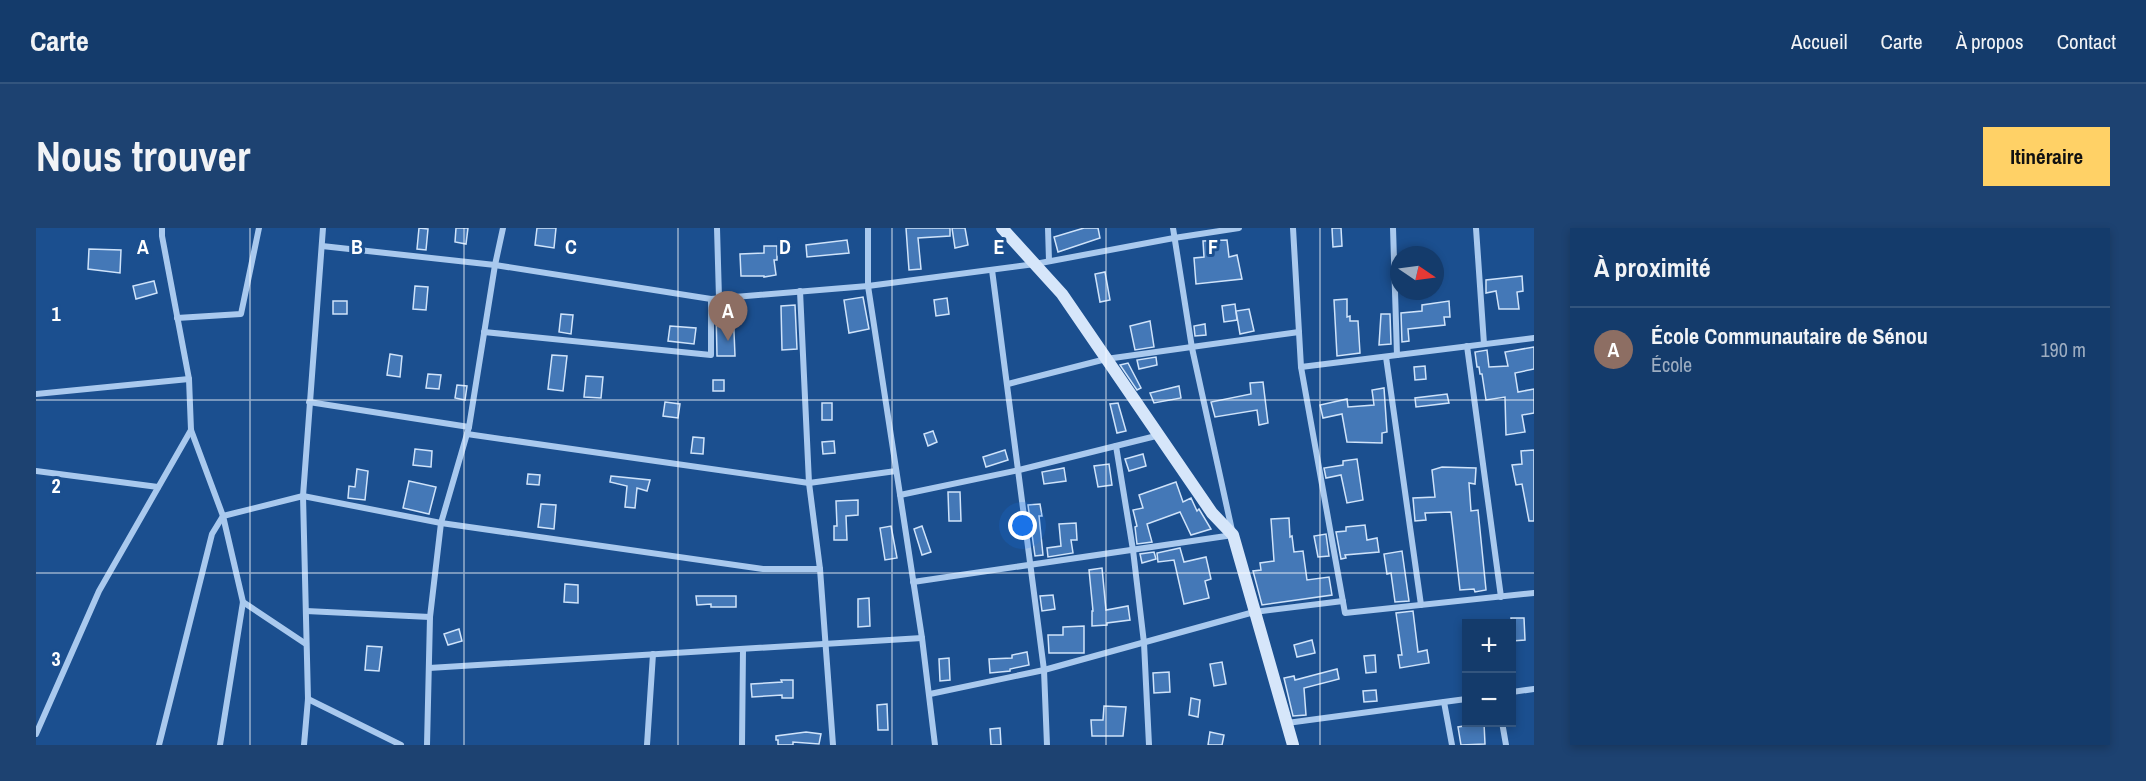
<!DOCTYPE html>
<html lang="fr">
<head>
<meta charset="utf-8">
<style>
  body { margin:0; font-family:"Archivo Narrow",sans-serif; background:#1d4271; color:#f1f3f6 }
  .controls { position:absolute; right:18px; bottom:18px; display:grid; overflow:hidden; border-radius:0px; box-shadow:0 3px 9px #0003 }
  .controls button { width:54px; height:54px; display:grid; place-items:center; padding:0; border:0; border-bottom:2px solid #33557e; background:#143b6b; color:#f1f3f6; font:30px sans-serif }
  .compass { position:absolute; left:1354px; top:18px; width:54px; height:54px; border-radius:50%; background:#143b6b; box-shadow:0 3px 9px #0003; rotate:103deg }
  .you { position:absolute; left:987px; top:298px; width:21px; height:21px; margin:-15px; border:4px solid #fff; border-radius:50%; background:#1a73e8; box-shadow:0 0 0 9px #1a73e833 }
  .badge { display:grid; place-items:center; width:39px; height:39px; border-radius:50%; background:#ffd166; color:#fff; font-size:20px; font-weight:700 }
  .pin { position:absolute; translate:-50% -50px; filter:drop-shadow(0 2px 3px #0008) }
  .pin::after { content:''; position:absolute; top:32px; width:21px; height:18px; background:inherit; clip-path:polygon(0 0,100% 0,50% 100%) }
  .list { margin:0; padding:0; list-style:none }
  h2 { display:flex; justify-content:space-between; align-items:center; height:78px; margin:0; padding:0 24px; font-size:26px }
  h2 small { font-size:20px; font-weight:400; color:#9dadc1 }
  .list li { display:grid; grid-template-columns:39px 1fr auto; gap:18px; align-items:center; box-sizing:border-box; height:84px; padding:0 24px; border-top:2px solid #33557e }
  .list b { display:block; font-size:22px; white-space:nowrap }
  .list p { margin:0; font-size:20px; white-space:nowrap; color:#9dadc1 }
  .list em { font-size:20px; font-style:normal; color:#9dadc1 }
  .map { position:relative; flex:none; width:1498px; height:517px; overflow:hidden; border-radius:0px }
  header { display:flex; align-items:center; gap:36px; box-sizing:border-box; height:84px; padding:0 30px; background:#143b6b; border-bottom:2px solid #33557e }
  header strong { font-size:28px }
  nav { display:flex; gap:33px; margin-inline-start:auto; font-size:21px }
  .intro { display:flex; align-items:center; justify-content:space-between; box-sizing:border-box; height:144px; padding:0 36px }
  h1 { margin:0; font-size:42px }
  .button { padding:15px 27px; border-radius:0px; background:#ffd166; color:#111; font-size:21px; font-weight:700 }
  main { display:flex; gap:36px; padding:0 36px }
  aside { flex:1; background:#143b6b; border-radius:0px; box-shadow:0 3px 9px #0003 }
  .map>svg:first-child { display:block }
  .building { fill:#4478b7; stroke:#cfe3fa; stroke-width:1.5 }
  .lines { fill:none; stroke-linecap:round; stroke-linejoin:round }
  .street { stroke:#a9c9ee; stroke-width:6 }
  .secondary { stroke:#d6e6fa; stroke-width:12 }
  .grid { fill:none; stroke:#fff; stroke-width:1.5; stroke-opacity:0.55 }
  .grid-label { font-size:20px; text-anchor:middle; font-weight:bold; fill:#fff; stroke:#1b4f8f; stroke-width:6; stroke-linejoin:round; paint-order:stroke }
</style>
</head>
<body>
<header>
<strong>Carte</strong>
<nav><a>Accueil</a><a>Carte</a><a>À propos</a><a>Contact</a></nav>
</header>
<div class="intro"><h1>Nous trouver</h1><a class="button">Itinéraire</a></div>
<main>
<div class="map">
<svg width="1498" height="517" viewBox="0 0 1498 517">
  <rect width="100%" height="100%" fill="#1b4f8f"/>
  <!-- building -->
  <g class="building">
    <polygon points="383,0 392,1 390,22 381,21"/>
    <polygon points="420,0 432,0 430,16 419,14"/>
    <polygon points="501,0 520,0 518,20 499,17"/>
    <polygon points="870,0 914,0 914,8 882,10 885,41 873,42"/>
    <polygon points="916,0 929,0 932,17 919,20"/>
    <polygon points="1048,0 1062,0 1064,10 1022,24 1018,9"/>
    <polygon points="1296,0 1305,0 1306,18 1297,19"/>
    <polygon points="811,12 813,25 771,29 770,17"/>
    <polygon points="1191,12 1193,29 1201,27 1206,51 1160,56 1158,30 1168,29 1167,13"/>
    <polygon points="728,18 741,18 741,32 738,32 740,47 728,49 728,48 705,48 704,26 728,25"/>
    <polygon points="53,21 85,22 84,45 52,41"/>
    <polygon points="1069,44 1074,72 1064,74 1059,46"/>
    <polygon points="1486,48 1487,63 1481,64 1483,81 1463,81 1460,63 1450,65 1450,52"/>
    <polygon points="118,53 121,65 100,71 97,58"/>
    <polygon points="379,58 392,59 390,82 377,81"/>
    <polygon points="827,69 833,101 813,105 808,72"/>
    <polygon points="911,70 913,86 900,88 898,72"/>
    <polygon points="1311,71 1311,89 1314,88 1314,93 1322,93 1324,125 1301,128 1298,72"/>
    <rect x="297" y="73" width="14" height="13"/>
    <polygon points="1413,73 1414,89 1408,89 1409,97 1372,101 1373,113 1366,114 1365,85 1386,83 1386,77"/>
    <polygon points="1199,76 1201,92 1188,94 1186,78"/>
    <polygon points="759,77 761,121 746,122 745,78"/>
    <polygon points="697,80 699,128 681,128 680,81"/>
    <polygon points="1213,81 1218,103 1204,106 1200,83"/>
    <polygon points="525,86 537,87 535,106 523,104"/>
    <polygon points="1345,86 1354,86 1355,116 1343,117"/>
    <polygon points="1114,93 1118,119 1099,122 1094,98"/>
    <polygon points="1169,96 1170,107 1159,108 1158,98"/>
    <polygon points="634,98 660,100 658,116 632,113"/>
    <polygon points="1498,119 1498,141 1479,145 1482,164 1498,161 1498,185 1486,187 1489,204 1470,207 1469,169 1450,172 1446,146 1444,146 1443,139 1441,139 1439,124 1451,122 1453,139 1472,138 1469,124"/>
    <polygon points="354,126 366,128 364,149 351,147"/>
    <polygon points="516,127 531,128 527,163 512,161"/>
    <polygon points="1120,129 1121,137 1103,141 1101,132"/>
    <polygon points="1092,135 1105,160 1101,162 1084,137"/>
    <polygon points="1389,138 1390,151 1379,152 1378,139"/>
    <polygon points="392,146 405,147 403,161 390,160"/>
    <polygon points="550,148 567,149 565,170 548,169"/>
    <rect x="677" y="152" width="11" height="11"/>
    <polygon points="1227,154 1232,195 1223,197 1221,182 1179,189 1175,174 1215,166 1214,155"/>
    <polygon points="421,157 431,158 429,172 419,170"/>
    <polygon points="1143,158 1145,170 1118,175 1114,165"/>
    <polygon points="1348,160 1351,204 1346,205 1346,215 1311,214 1306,186 1287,190 1284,177 1311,171 1312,179 1338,177 1336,162"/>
    <polygon points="1411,166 1413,175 1380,179 1379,170"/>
    <polygon points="629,174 644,176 642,190 627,188"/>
    <rect x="786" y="175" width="10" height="17"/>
    <polygon points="1082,175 1090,203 1081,205 1074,176"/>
    <polygon points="897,203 901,214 892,218 888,206"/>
    <polygon points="657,209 668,210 667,226 655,225"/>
    <polygon points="798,213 799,225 787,226 786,214"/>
    <polygon points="379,221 396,223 395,239 377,237"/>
    <polygon points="969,222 972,232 950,239 947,229"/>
    <polygon points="1498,222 1498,293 1493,293 1486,256 1480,257 1476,237 1486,236 1485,223"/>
    <polygon points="1107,226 1110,238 1093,243 1089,231"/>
    <polygon points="1321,231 1327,272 1311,275 1305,247 1290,250 1288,240 1307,237 1307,233"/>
    <polygon points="1073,236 1076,257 1062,259 1058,238"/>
    <polygon points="1406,239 1440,240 1439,256 1433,255 1435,283 1442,282 1450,362 1439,364 1438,361 1424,362 1415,284 1389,285 1390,292 1379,293 1377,270 1399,269 1396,242"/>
    <polygon points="1028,240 1030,253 1008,256 1006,244"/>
    <polygon points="321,241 332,243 329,272 312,270 313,258 319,259"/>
    <polygon points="492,246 504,247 503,257 491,256"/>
    <polygon points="575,248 614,252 611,263 601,260 599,280 589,279 591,258 574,254"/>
    <polygon points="373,253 400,259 393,286 367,280"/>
    <polygon points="1140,254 1147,274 1155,270 1161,283 1163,281 1175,301 1155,307 1144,284 1111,296 1116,314 1101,316 1099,299 1101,298 1097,282 1107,280 1103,267"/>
    <polygon points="912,264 924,264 925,293 913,293"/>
    <polygon points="822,272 822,287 810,288 811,312 798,312 798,298 801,298 800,273"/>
    <polygon points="505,276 520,277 518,301 502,299"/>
    <polygon points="1004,276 1006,288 1003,288 1007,327 999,328 992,277"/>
    <polygon points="1253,290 1254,309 1256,308 1258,324 1267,323 1271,352 1293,349 1296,367 1226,377 1217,343 1225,342 1224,335 1238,333 1235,291"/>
    <polygon points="1040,295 1041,312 1035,312 1037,325 1012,329 1011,320 1025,318 1023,296"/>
    <polygon points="1329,297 1331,312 1341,310 1343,324 1309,327 1310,330 1305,331 1300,304 1310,303 1310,299"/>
    <polygon points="855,298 861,330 849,332 844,300"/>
    <polygon points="886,298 895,324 886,327 878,301"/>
    <polygon points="1290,306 1293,328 1282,329 1278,308"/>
    <polygon points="1144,320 1148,334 1170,329 1175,351 1169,353 1173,370 1148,376 1138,332 1122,334 1121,325"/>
    <polygon points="1366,323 1373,373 1359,374 1355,345 1351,346 1348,326"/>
    <polygon points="1118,324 1120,331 1106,335 1104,326"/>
    <polygon points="1066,340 1070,382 1092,378 1094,392 1071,395 1071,397 1056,398 1056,383 1057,383 1053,342"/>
    <polygon points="529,356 542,357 542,375 528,374"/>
    <polygon points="1017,367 1019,381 1006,383 1004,368"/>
    <polygon points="660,368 700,368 700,379 675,379 675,376 661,377"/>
    <polygon points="833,370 834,398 822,399 822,371"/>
    <polygon points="1377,383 1382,424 1391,422 1393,435 1364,440 1362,427 1366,427 1360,385"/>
    <polygon points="1475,390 1488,390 1489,412 1476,413"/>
    <polygon points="1048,398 1048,425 1013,425 1012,407 1027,407 1027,399"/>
    <polygon points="423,401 426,413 412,417 408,406"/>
    <polygon points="1276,412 1279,425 1261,429 1258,417"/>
    <polygon points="331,418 346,419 343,443 329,442"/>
    <polygon points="991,424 993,437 974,441 974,443 954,445 953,431 976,430 976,427"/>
    <polygon points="1339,427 1340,444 1330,445 1328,428"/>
    <polygon points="913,430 914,452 904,453 903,431"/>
    <polygon points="1186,434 1190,456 1178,458 1174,436"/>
    <polygon points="1301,441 1303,451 1268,460 1270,487 1257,488 1248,450 1258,448 1259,452"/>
    <polygon points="1133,444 1134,464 1118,465 1117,445"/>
    <polygon points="745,452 757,452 757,470 746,470 746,467 716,469 715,456 746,454"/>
    <polygon points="1340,462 1341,473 1328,474 1327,463"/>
    <polygon points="1155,470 1164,472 1162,489 1153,487"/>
    <polygon points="851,476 852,502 842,502 841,477"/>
    <polygon points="1068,478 1090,479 1087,508 1056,508 1055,492 1067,492"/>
    <polygon points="1448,495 1449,516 1425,517 1422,499"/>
    <polygon points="964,500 965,517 955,517 954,501"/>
    <polygon points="770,504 785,506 783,516 757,514 757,517 742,517 742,512 740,512 740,508"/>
    <polygon points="1174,504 1188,507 1186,517 1172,517"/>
  </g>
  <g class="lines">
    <!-- street -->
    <g class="street">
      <polyline points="126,0 126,8 153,151 155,202 187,288 207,374 184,517"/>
      <polyline points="681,0 683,70"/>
      <polyline points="832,0 832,58 886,410 899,517"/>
      <polyline points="1012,0 1013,33"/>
      <polyline points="1257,0 1265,139 1309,385 1498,365"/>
      <polyline points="1357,0 1361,127"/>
      <polyline points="1440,0 1448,116"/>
      <polyline points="286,18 459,37 467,0"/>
      <polyline points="956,42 1008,442 1011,517"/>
      <polyline points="764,63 773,255 784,341 797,517"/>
      <polyline points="141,90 205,86 223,0"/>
      <polyline points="448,104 675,127 675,71"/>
      <polyline points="1431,118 1465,369"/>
      <polyline points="1350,129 1385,377"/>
      <polyline points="1265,139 1498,110"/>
      <polyline points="972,156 1070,131 1263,104"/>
      <polyline points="0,166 153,151"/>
      <polyline points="273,174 433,199"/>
      <polyline points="431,206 773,255 860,243"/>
      <polyline points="1080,218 1097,322 1108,415 1113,517"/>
      <polyline points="0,243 122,259"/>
      <polyline points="864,267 983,242 1124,207"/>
      <polyline points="877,354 1197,307 1156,120 1137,0"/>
      <polyline points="207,374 270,416"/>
      <polyline points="270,383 394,389"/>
      <polyline points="393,440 886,410"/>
      <polyline points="1476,464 1498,461"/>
      <polyline points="894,466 1008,442 1218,384 1307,373"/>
      <polyline points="272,471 365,517"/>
      <polyline points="1408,474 1416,517"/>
      <polyline points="1466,494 1470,517"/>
      <polyline points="1251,495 1430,471"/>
      <polyline points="0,506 63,363 155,202"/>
      <polyline points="123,517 176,306 187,288 267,268 405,295 727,341 784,341"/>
      <polyline points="268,517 272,471 267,268 287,0"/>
      <polyline points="391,517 394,389 405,295 433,199 459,37 675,71 832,58 999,36 1138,10 1203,0"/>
      <polyline points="611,517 617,426"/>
      <polyline points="706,517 707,421"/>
    </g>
    <!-- secondary -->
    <polyline class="secondary" points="966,0 1026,66 1176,285 1197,307 1257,517"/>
  </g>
  <!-- grid -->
  <path class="grid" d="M214,0V517M428,0V517M642,0V517M856,0V517M1070,0V517M1284,0V517M0,172H1498M0,345H1498"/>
  <g class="grid-label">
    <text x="107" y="26">A</text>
    <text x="321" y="26">B</text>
    <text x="535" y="26">C</text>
    <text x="749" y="26">D</text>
    <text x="963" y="26">E</text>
    <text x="1177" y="26">F</text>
    <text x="20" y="93">1</text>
    <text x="20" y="265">2</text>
    <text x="20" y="438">3</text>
  </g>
</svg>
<div class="controls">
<button>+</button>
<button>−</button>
</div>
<svg class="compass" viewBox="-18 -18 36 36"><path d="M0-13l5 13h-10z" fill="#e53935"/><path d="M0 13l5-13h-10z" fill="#9dadc1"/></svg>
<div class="you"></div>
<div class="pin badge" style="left:692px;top:113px;background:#8d6e63">A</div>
</div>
<aside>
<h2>À proximité<small></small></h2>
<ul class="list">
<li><span class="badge" style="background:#8d6e63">A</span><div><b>École Communautaire de Sénou</b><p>École</p></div><em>190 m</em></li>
</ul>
</aside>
</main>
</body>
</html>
